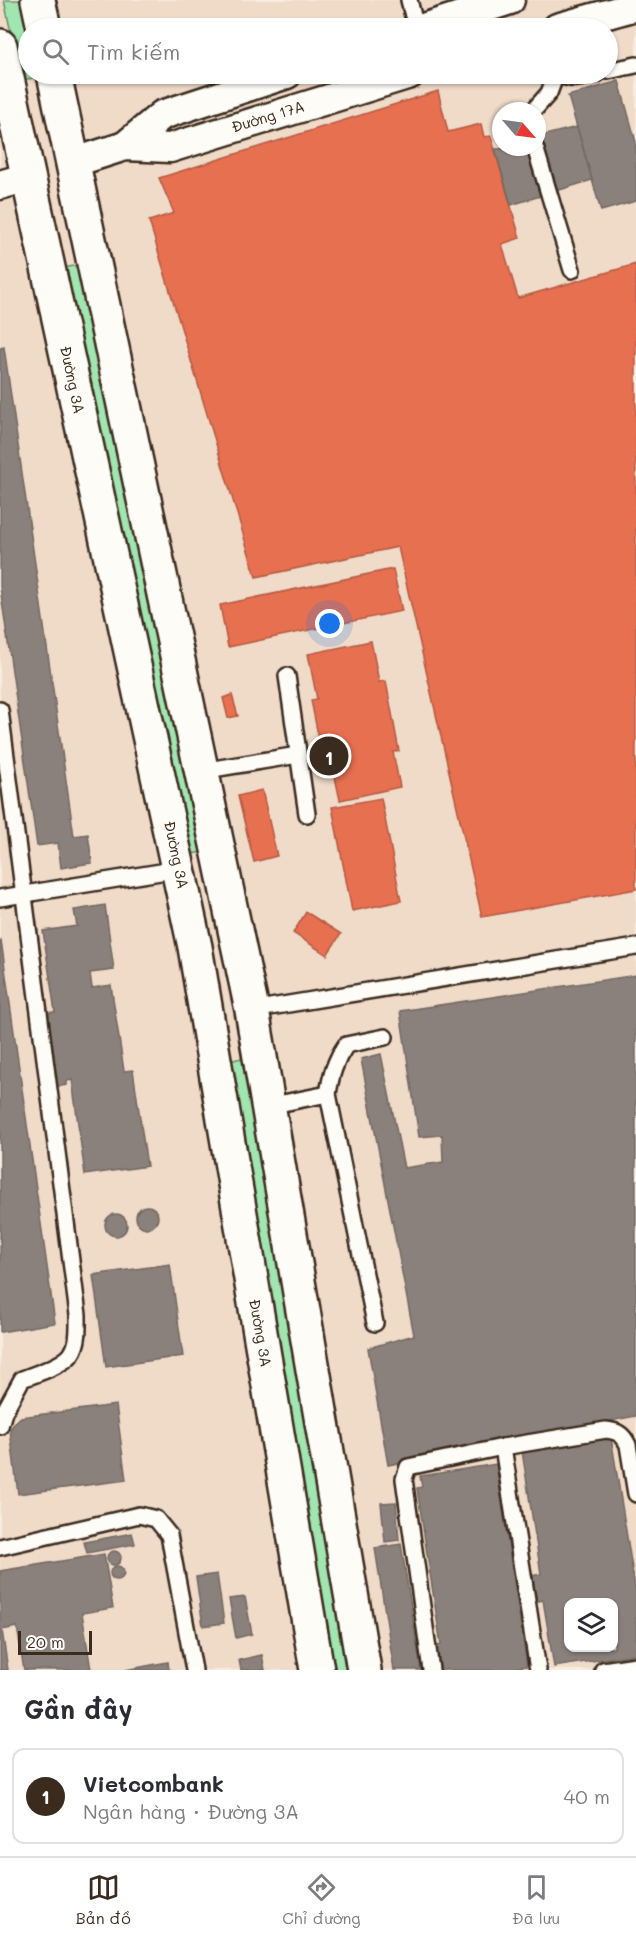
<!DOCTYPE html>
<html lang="vi">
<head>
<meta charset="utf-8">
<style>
  body { margin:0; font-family:Mali,sans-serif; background:#f2f2f3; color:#2b2b33 }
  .controls { position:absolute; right:18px; bottom:18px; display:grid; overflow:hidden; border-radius:12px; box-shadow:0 2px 4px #0004 }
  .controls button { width:54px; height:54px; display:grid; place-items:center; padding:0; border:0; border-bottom:2px solid #e1e1e2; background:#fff; color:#2b2b33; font:30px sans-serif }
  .compass { position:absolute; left:492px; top:102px; width:54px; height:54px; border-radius:50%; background:#fff; box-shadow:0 2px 4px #0004; rotate:118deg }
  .scale { position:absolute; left:18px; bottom:15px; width:74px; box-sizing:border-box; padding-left:6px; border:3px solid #3b2a1e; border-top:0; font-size:16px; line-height:21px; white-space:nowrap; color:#3b2a1e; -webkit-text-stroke:4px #fdfcf7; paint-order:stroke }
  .you { position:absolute; left:330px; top:624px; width:21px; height:21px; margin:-15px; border:4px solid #fff; border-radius:50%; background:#1a73e8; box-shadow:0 0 0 9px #1a73e833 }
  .badge { display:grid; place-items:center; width:39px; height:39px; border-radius:50%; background:#3b2a1e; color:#fff; font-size:20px; font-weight:700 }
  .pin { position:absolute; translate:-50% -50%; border:3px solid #fff; box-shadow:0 2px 6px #0006 }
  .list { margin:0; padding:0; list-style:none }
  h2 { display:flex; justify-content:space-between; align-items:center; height:78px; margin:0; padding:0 24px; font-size:26px }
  h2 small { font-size:20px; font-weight:400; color:#7c7c81 }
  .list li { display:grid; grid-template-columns:39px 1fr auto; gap:18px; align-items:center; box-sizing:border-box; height:96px; margin:0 12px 12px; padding:0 12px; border:2px solid #e1e1e2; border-radius:12px }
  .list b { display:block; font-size:22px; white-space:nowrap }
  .list p { margin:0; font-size:20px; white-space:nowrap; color:#7c7c81 }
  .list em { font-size:20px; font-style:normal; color:#7c7c81 }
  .icon { flex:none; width:33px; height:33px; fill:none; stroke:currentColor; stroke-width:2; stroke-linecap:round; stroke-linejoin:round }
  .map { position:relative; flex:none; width:636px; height:1670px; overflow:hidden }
  .search { position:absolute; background:#fff; box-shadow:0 2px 4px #0004; left:18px; right:18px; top:18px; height:66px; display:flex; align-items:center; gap:15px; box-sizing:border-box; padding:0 21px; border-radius:33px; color:#7c7c81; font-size:22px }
  .sheet { height:186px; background:#fff }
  nav { display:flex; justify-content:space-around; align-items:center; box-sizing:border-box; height:84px; border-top:2px solid #e1e1e2; background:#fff; font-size:16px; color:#7c7c81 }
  nav a { display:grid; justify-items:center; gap:3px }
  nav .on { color:#3b2a1e }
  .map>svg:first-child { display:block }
  .built { fill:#f0dbc9; fill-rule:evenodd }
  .green { fill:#a1e5b0; stroke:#6e8867; stroke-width:1.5 }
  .shops { fill:#e76f51; stroke:#b35a42; stroke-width:1.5 }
  .industry { fill:#8a817c; stroke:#726760; stroke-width:1.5; fill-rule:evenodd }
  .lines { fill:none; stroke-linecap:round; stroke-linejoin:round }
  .service-casing { stroke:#3b2a1e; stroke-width:20 }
  .minor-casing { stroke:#3b2a1e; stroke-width:33 }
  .tertiary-casing { stroke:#3b2a1e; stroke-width:38 }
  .service { stroke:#fdfcf7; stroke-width:15 }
  .minor { stroke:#fdfcf7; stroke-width:28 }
  .tertiary { stroke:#fdfcf7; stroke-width:33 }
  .labels { text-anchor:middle; stroke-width:6; stroke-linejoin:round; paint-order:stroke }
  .street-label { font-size:15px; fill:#3b2a1e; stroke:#fdfcf7 }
</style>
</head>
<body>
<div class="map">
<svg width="636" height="1670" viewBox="0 0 636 1670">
  <rect width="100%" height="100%" fill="#f7ede2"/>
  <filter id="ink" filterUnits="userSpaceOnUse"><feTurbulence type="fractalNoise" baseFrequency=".0167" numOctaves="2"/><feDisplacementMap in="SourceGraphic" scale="12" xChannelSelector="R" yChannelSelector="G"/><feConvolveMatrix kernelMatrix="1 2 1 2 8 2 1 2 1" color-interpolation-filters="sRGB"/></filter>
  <g filter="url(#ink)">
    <!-- built -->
    <path class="built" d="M0,0H636V1670H0ZM28,28H608V74H28ZM501,111H537V147H501ZM568,1602H614V1648H568Z"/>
    <!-- green -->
    <g class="green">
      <polygon points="4,0 24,0 28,28 28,74 40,74 40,77 21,80"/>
      <polygon points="80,265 204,852 190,854 62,268"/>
      <polygon points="246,1057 350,1670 331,1670 229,1061"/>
    </g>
    <!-- shops -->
    <g class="shops">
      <polygon points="438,91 448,132 481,124 484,137 491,136 520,238 502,244 518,298 636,264 636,889 482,917 398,547 256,577 149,221 174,213 159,178"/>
      <polygon points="393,569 402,611 228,647 220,605"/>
      <polygon points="371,641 379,682 386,681 399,751 393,752 400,787 340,800 332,763 324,765 311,700 317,699 308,654"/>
      <polygon points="232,695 238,716 228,718 223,698"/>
      <polygon points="262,790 277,856 254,862 238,796"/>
      <polygon points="381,798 401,901 352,911 332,807"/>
      <polygon points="306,912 341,934 327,955 293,933"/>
    </g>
    <!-- industry -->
    <g class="industry">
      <polygon points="619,81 636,142 636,201 601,211 568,96"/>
      <polygon points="577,127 592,180 511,205 495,149 537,147 537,137"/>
      <polygon points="4,347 74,836 88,834 92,863 61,868 58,843 37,846 0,587 0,348"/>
      <polygon points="105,905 114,970 90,973 92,988 111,985 124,1071 133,1070 147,1166 85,1175 72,1080 67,1081 67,1085 55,1087 44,1013 55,1012 43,931 77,926 74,910"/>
      <polygon points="1,940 55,1323 0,1332 0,941"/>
      <polygon points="636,975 636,1416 388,1465 368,1348 414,1335 361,1059 381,1054 404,1168 443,1162 442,1135 419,1137 400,1011"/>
      <circle cx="147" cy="1217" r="11"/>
      <circle cx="116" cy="1225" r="11"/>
      <polygon points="170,1264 183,1356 106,1367 93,1275"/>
      <polygon points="116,1405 126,1480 18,1494 10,1430 14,1423 21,1417 28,1416"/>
      <path d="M611,1437L636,1593V1654L554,1667L543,1600L534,1602L530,1576L541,1574L522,1451ZM568,1602H614V1648H568Z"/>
      <polygon points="496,1464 527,1666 502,1670 436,1670 432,1647 441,1645 417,1488 422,1487 420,1476"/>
      <polygon points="396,1502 399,1540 385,1542 381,1503"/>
      <polygon points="132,1533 135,1544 87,1553 84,1542"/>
      <polygon points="401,1544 421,1670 394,1670 375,1548"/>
      <circle cx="114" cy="1558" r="7"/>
      <polygon points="104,1554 113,1608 82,1613 91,1670 24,1670 17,1627 2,1630 8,1670 0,1670 0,1571"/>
      <circle cx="117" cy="1573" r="7"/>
      <polygon points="217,1574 224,1623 203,1626 196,1577"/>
      <polygon points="245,1597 252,1634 236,1638 229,1599"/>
      <polygon points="262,1655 265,1670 241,1670 239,1660"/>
      <polygon points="168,1662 169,1670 125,1670"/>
    </g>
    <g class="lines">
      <!-- service casing -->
      <g class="service-casing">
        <g id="service">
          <polyline points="409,0 416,28"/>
          <polyline points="608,71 636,65"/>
          <path d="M559,74C572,82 583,77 597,74"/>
          <polyline points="533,111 549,93 556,74"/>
          <polyline points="535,147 572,270"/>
          <polyline points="287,676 307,814"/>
          <path d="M0,710L78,1315C78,1328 79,1342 72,1353C65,1365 35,1374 22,1379L4,1412L0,1426"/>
          <polyline points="201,771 298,755"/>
          <polyline points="0,898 179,869"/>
          <polyline points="252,1010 636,947"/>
          <polyline points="268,1106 328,1094"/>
          <path d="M375,1323L328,1094C331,1075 335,1061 346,1045L385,1037"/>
          <polyline points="503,1447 538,1670"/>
          <polyline points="0,1547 139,1515 156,1519 169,1535 194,1670"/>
          <path d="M431,1670L404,1479L408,1467L503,1447L606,1430C617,1431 623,1434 628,1445L636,1494"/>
          <polyline points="603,1670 636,1665"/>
        </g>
      </g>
      <!-- minor casing -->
      <g class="minor-casing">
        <g id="minor">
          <polyline points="423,28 510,0"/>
          <polyline points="557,28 636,6"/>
          <polyline points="125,146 162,115 287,74"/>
          <polyline points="72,163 125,146 170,148 410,74"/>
          <polyline points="0,185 28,177"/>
        </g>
      </g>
      <!-- tertiary casing -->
      <g class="tertiary-casing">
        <g id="tertiary">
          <polyline points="38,0 44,28"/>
          <polyline points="0,46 195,947 317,1670"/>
          <polyline points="54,74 252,1010 364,1670"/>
        </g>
      </g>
      <!-- service -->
      <use href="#service" class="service"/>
      <!-- minor -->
      <use href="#minor" class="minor"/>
      <!-- tertiary -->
      <use href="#tertiary" class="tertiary"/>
    </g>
  </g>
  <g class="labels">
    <!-- street labels -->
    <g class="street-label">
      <text transform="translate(268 117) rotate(-17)" y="5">Đường 17A</text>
      <text transform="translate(72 380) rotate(78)" y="5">Đường 3A</text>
      <text transform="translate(176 855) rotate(78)" y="5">Đường 3A</text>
      <text transform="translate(260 1333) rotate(80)" y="5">Đường 3A</text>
    </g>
  </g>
</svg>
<div class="controls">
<button><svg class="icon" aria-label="layers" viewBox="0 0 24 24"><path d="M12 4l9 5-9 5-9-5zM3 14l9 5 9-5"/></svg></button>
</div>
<svg class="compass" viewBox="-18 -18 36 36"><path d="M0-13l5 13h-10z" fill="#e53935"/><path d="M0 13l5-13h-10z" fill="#7c7c81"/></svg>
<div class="scale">20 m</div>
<div class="you"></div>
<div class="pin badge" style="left:329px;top:756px">1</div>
<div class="search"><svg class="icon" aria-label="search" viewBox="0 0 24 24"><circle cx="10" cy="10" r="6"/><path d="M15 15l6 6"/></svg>Tìm kiếm</div>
</div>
<section class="sheet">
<h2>Gần đây<small></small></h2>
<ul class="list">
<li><span class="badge">1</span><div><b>Vietcombank</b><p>Ngân hàng · Đường 3A</p></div><em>40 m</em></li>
</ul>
</section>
<nav>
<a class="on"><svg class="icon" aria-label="map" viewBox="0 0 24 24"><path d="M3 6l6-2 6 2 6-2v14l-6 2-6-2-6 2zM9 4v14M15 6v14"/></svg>Bản đồ</a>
<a><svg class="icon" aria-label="directions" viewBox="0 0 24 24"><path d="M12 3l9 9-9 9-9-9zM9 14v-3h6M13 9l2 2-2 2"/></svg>Chỉ đường</a>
<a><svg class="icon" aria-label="saved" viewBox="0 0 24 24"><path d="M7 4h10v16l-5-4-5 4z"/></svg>Đã lưu</a>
</nav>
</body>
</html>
